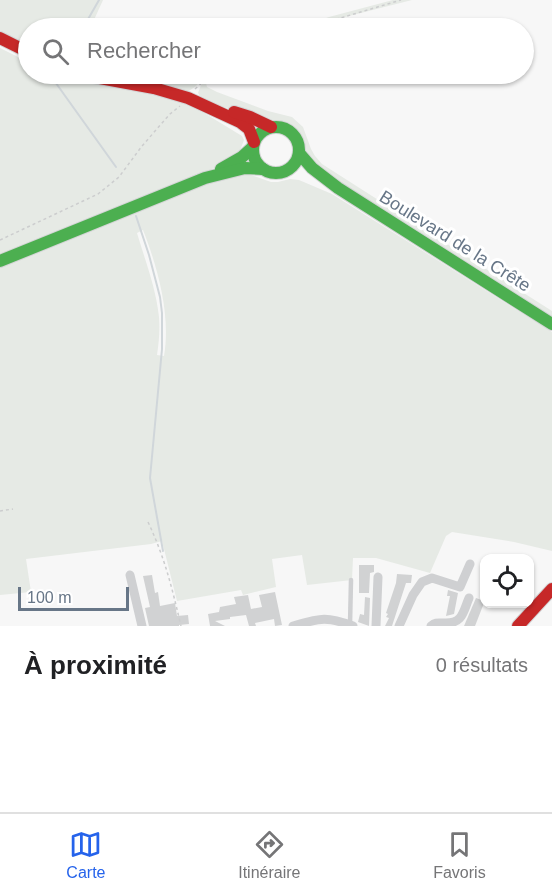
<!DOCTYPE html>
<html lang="fr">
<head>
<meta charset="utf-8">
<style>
  body { margin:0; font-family:Helvetica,sans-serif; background:#f6f6f6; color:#202124 }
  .controls { position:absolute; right:18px; bottom:18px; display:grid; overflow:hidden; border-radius:12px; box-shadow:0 2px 4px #0004 }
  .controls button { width:54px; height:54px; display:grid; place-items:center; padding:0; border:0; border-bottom:2px solid #e0e0e0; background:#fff; color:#202124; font:30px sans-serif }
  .scale { position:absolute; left:18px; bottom:15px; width:111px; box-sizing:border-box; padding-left:6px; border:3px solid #677687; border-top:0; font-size:16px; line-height:21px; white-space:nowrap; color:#677687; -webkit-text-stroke:4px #fff; paint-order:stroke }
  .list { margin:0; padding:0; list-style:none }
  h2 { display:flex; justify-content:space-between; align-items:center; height:78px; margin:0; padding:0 24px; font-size:26px }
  h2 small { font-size:20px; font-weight:400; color:#757577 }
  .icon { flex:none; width:33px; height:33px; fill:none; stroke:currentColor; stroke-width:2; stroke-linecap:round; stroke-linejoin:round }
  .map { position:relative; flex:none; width:552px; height:626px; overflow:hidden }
  .search { position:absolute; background:#fff; box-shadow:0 2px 4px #0004; left:18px; right:18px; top:18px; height:66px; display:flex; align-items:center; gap:15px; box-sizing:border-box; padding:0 21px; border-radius:33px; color:#757577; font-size:22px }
  .sheet { height:186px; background:#fff }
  nav { display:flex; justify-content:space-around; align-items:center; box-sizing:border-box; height:84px; border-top:2px solid #e0e0e0; background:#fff; font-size:16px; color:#757577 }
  nav a { display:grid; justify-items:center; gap:3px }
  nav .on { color:#2563eb }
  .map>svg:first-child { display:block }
  .green { fill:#e6eae5; fill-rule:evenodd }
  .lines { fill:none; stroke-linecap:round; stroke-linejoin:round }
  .stream { stroke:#d0d6da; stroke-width:2 }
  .building { fill:#d1d2d3 }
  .fast-casing { stroke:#d4d5d6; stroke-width:14 }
  .jam-casing { stroke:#d4d5d6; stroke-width:14 }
  .path { stroke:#cccdce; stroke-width:1.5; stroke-dasharray:3 3; stroke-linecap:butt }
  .lane { stroke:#cfd0d2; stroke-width:4.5 }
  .street { stroke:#cfd0d2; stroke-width:9 }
  .fast { stroke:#4caf50; stroke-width:12 }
  .jam { stroke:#c62828; stroke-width:12 }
  .labels { text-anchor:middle; stroke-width:6; stroke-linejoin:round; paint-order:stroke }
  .street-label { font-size:18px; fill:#677687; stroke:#fff }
</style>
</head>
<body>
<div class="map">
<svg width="552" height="626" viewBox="0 0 552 626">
  <rect width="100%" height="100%" fill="#f7f7f7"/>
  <!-- green -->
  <g class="green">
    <polygon points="0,0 103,0 93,22 93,25 100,28 28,28 28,49 0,35"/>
    <polygon points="393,0 412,0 341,18 311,28 298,28 329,17"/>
    <polygon points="0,48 28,62 28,74 60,74 84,80 147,92 174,98 191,105 242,136 244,140 239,153 228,161 196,177 190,177 0,256"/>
    <polygon points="109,74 149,74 193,84 204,74 216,74 206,83 207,87 217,92 268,111 292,117 303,127 311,149 315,156 322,164 552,311 552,319 323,173 305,151 301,136 296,129 289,125 283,122 268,121 246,111 222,107 201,98 198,93 201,85 206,81 203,78 195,87 187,92 166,84"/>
    <path d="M245,173L271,182H278L290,179L299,180L332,194L552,332V551L514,542L452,532L446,536L430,573L376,558H353L352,580L307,585L302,555L272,559L276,587L243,595L241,590L177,601L162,541L151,544L26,559L31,592L0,595V266L204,183ZM143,230C158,268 171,316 164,356L157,355C159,342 160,330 159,317C156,288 145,260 137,233Z"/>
  </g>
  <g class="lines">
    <!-- stream -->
    <g class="stream">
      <polyline points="83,28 99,0"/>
      <polyline points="53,79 116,167"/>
      <polyline points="136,216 149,255 160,297 162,313 162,349 150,478 163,551"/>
    </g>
  </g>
  <!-- building -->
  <g class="building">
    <polygon points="359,565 374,565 374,572 370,573 369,593 359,593"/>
    <polygon points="397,574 412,575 411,583 406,583 392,626 385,626 389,618 386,617 388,614 386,613 396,583"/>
    <polygon points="152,575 155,593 158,592 160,606 175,603 177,616 188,615 189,624 179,625 179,626 149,626 145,608 150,607 143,576"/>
    <polygon points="448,590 458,593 454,614 446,616 450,596 447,596"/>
    <polygon points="275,592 282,625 275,626 274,619 255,623 256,626 249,626 246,615 230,617 230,619 215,621 225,626 210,626 208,614 219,612 220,607 236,604 234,597 248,595 251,609 262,607 259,595"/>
    <polygon points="365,597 370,598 369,626 358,622 360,614 364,615"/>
    <polygon points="476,598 484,601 484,603 475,626 464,626"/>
  </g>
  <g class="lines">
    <!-- fast casing -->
    <g class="fast-casing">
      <g id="fast">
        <circle cx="276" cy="150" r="23"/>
        <polyline points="299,153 312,168 338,188 552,324"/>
        <polyline points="221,169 242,157 253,147"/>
        <polyline points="0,261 205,178 245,168 263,169"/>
      </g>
    </g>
    <!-- jam casing -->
    <g class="jam-casing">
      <g id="jam">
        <polyline points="0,38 28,52"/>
        <polyline points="78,74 154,88 188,98 240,122 249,129 254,142"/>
        <polyline points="234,112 250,117 271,127"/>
        <polyline points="518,626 552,589"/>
      </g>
    </g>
    <!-- path -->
    <g class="path">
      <polyline points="307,28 401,0"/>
      <polyline points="195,89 212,74"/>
      <polyline points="0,240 98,194 119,177 142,146 170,114 180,106"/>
      <polyline points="0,511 13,509"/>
      <path d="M148,522C165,558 172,588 181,626"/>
    </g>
    <!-- lane -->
    <polyline class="lane" points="350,625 351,580"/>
    <!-- street -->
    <g class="street">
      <polyline points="130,575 142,626"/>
      <path d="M293,626C321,618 326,616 353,626"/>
      <polyline points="376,626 378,577"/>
      <polyline points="399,626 413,595 422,582 432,578 460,587 470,564"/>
      <path d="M431,626C436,622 438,623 444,623C463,624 463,612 469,598"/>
    </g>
    <!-- fast -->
    <use href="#fast" class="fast"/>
    <!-- jam -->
    <use href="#jam" class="jam"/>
  </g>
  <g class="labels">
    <!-- street labels -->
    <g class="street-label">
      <text transform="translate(455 241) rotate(32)" y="6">Boulevard de la Crête</text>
    </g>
  </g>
</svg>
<div class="controls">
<button><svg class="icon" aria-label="locate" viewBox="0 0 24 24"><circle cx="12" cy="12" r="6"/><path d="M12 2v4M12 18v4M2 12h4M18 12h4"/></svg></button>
</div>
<div class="scale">100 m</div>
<div class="search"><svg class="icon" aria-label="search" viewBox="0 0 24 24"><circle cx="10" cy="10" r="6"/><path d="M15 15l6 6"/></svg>Rechercher</div>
</div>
<section class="sheet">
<h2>À proximité<small>0 résultats</small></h2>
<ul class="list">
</ul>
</section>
<nav>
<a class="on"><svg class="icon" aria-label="map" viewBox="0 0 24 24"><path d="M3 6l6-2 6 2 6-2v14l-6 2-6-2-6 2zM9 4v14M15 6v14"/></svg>Carte</a>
<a><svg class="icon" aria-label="directions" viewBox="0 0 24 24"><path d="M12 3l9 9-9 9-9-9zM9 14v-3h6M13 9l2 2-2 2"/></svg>Itinéraire</a>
<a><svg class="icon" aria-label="saved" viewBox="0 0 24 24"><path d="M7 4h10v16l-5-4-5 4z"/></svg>Favoris</a>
</nav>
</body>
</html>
